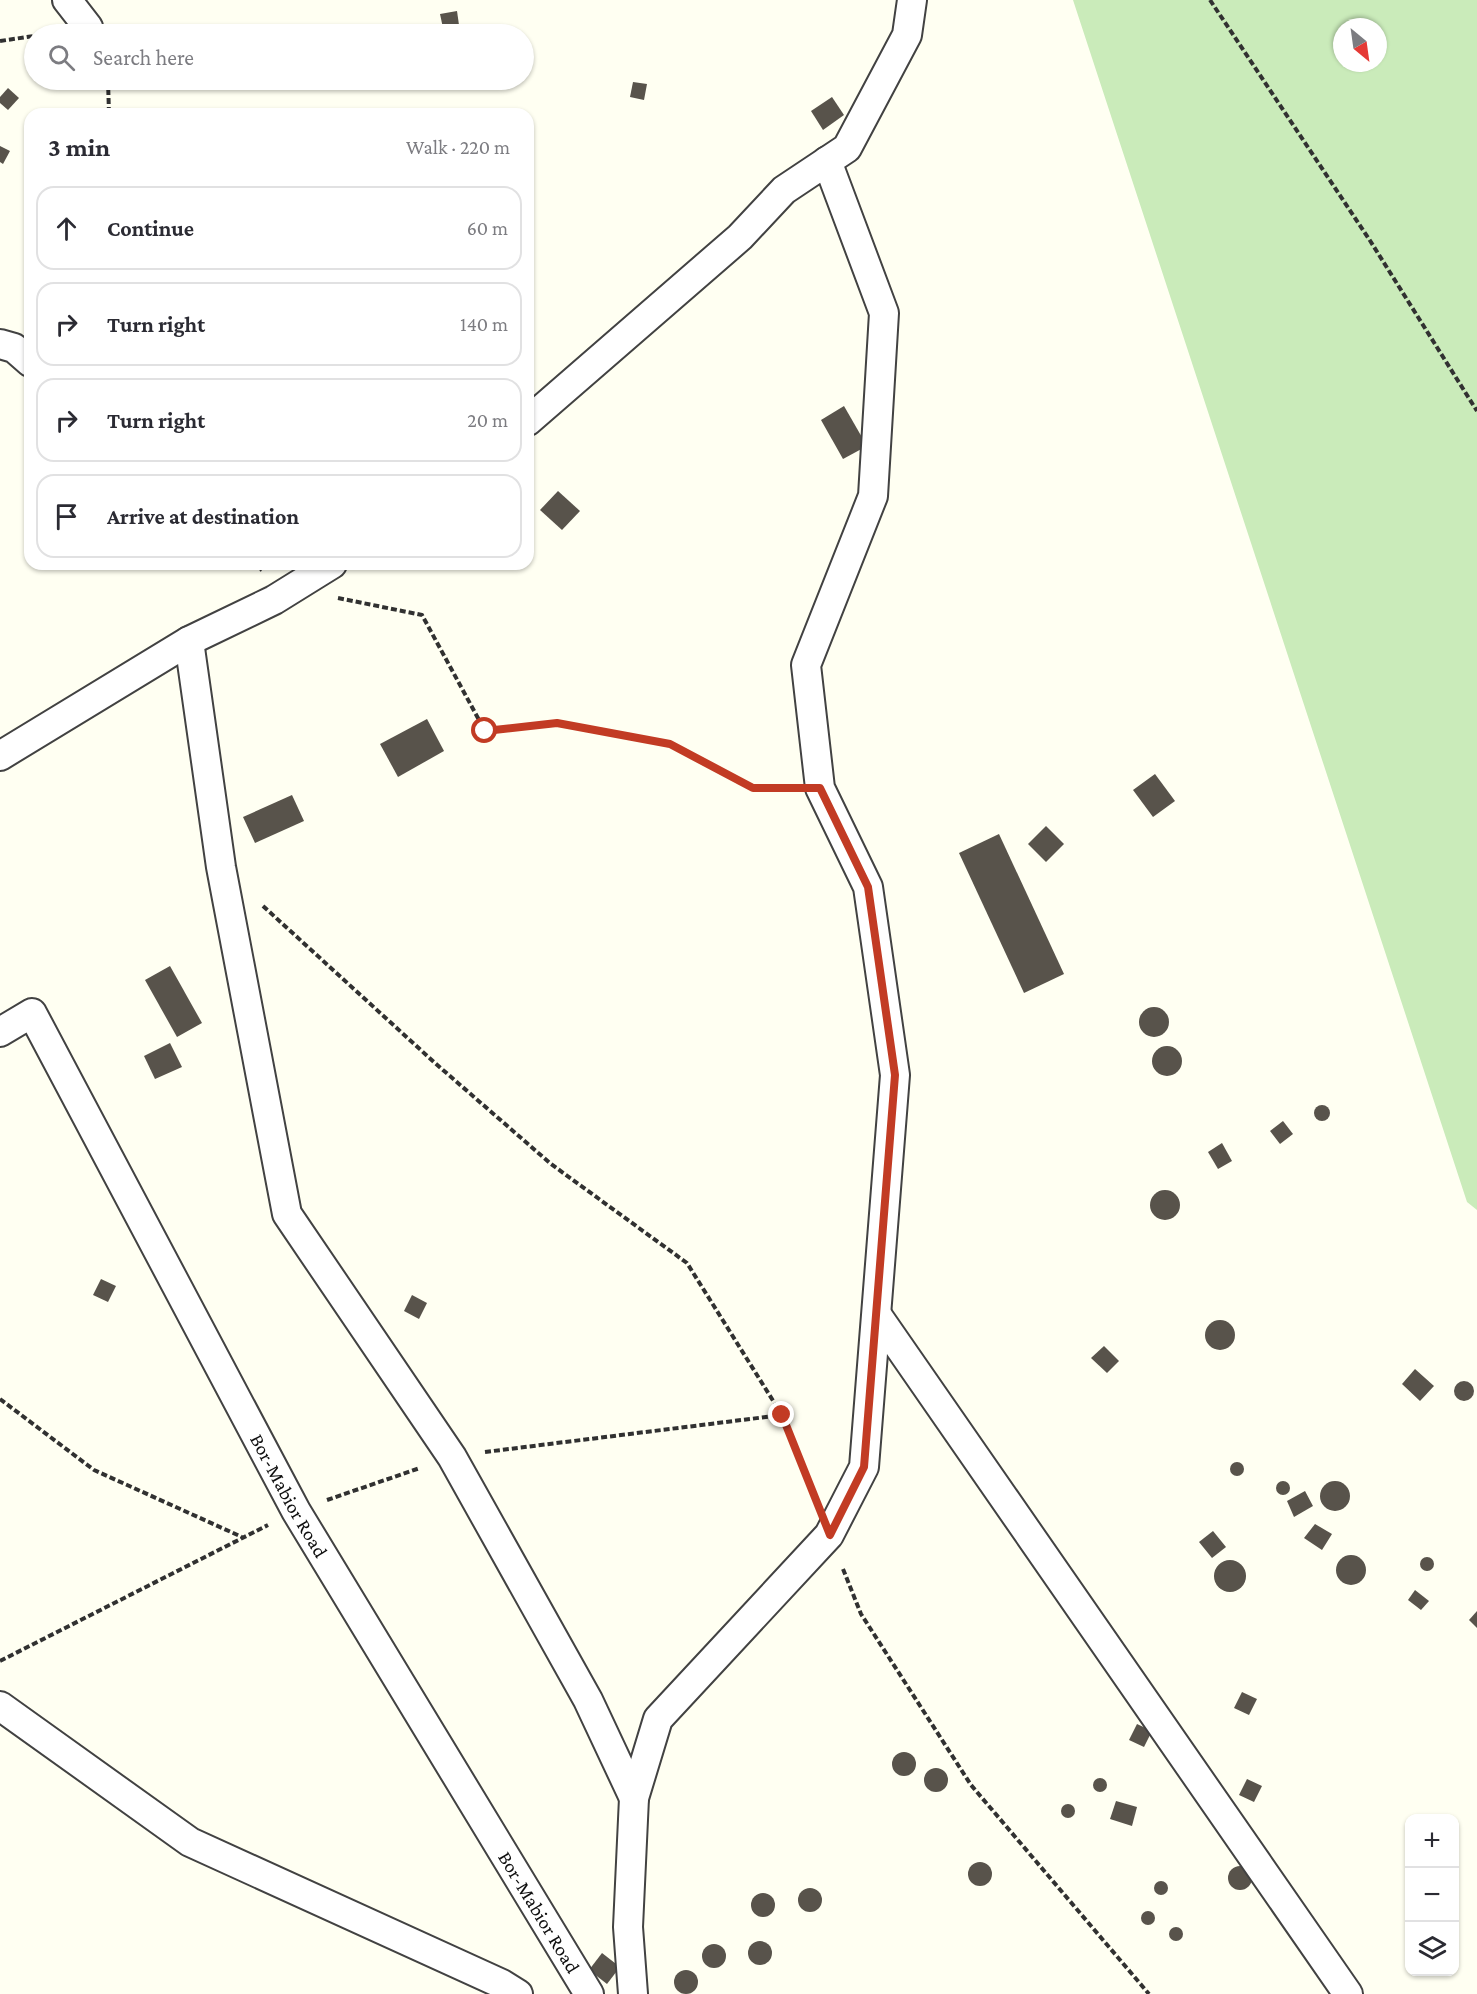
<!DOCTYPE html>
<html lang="en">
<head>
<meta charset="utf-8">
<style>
  body { margin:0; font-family:"Crimson Pro",serif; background:#f7f7f7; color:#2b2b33 }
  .controls { position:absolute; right:18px; bottom:18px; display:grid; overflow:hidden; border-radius:12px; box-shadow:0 2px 4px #0004 }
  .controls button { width:54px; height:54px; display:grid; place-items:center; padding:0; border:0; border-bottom:2px solid #e1e1e2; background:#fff; color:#2b2b33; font:30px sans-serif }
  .compass { position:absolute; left:1333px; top:18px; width:54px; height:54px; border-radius:50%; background:#fff; box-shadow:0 2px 4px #0004; rotate:151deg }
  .stop { position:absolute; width:18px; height:18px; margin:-14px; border:4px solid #c23b24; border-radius:50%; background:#fff }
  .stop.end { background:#c23b24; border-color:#fff; box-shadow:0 2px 6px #0008 }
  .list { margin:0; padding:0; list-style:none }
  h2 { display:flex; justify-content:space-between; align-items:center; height:78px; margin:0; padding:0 24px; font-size:26px }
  h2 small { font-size:20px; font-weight:400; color:#7c7c81 }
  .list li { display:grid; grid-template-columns:39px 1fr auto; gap:18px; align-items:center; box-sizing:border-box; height:84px; margin:0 12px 12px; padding:0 12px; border:2px solid #e1e1e2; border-radius:18px }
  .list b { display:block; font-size:22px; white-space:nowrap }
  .list em { font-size:20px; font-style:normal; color:#7c7c81 }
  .icon { flex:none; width:33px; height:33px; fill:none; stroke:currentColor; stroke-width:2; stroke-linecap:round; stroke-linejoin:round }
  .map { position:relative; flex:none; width:1477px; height:1994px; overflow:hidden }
  .search { position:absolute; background:#fff; box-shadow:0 2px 4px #0004; left:24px; top:24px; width:510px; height:66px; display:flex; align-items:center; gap:15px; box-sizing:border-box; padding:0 21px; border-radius:33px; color:#7c7c81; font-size:22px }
  .panel { position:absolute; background:#fff; box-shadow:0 2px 4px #0004; left:24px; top:108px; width:510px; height:462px; border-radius:18px }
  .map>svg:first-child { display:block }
  .green { fill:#caebba; fill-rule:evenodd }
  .building { fill:#58534b }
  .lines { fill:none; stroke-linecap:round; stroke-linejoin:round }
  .street-casing { stroke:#424242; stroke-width:32 }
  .path { stroke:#313131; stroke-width:4; stroke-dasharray:6 3; stroke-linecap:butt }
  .street { stroke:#fff; stroke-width:28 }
  .route { stroke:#c23b24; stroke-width:8 }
  .labels { text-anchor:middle; stroke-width:6; stroke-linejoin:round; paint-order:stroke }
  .street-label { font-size:20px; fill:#0f0f0f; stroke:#fff }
</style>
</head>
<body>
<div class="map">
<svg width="1477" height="1994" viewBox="0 0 1477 1994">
  <rect width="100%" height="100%" fill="#fffff2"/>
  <!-- green -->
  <path class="green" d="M1073,0H1477V1210L1467,1202ZM1342,27H1378V63H1342Z"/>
  <!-- building -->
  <g class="building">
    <polygon points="457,11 459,25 443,28 440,14"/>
    <polygon points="633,82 647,84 644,100 630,97"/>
    <polygon points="8,88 19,98 8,110 0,103 0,97"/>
    <polygon points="832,97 844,115 823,130 811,111"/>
    <polygon points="0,146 10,151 3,164 0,162"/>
    <polygon points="844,406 867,446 843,459 821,420"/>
    <polygon points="558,491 580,511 562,530 540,510"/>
    <polygon points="427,719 444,751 398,777 380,744"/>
    <polygon points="1155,774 1175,801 1153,817 1133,790"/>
    <polygon points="292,795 304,821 255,843 243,817"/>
    <polygon points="1046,826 1064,844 1046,862 1028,844"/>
    <polygon points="999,834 1064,974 1024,993 959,853"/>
    <polygon points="170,966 202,1023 177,1037 145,980"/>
    <circle cx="1154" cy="1022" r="15"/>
    <polygon points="170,1043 182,1067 155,1079 144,1056"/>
    <circle cx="1167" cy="1061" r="15"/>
    <circle cx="1322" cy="1113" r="8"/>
    <polygon points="1283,1121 1293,1134 1280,1144 1270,1131"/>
    <polygon points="1222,1143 1232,1161 1218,1169 1208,1152"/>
    <circle cx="1165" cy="1205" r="15"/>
    <polygon points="101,1279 116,1286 108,1302 93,1295"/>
    <polygon points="412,1295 427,1303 419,1319 404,1311"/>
    <circle cx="1220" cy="1335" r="15"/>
    <polygon points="1104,1346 1119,1361 1107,1373 1091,1358"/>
    <polygon points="1415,1369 1434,1386 1420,1401 1402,1384"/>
    <circle cx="1464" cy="1391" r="10"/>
    <circle cx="1237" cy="1469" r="7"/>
    <circle cx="1335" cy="1496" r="15"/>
    <circle cx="1283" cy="1488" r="7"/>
    <polygon points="1305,1491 1313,1506 1294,1517 1287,1501"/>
    <polygon points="1315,1524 1332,1534 1322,1550 1304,1538"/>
    <polygon points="1213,1531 1226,1547 1212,1558 1199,1542"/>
    <circle cx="1351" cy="1570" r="15"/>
    <circle cx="1427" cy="1564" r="7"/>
    <circle cx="1230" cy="1576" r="16"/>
    <polygon points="1415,1590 1429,1601 1421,1610 1408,1600"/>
    <polygon points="1477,1611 1477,1628 1469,1620"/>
    <polygon points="1242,1692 1257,1699 1249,1715 1234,1708"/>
    <polygon points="1137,1724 1152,1731 1144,1747 1129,1740"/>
    <circle cx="904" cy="1764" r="12"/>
    <circle cx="936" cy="1780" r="12"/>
    <circle cx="1100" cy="1785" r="7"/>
    <polygon points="1247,1779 1262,1786 1254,1802 1239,1795"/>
    <polygon points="1116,1801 1137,1807 1132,1826 1110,1819"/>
    <circle cx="1068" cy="1811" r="7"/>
    <circle cx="980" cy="1874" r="12"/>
    <circle cx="1240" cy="1878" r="12"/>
    <circle cx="1161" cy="1888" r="7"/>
    <circle cx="810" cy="1900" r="12"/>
    <circle cx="763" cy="1905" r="12"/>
    <circle cx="1148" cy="1918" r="7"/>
    <circle cx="1176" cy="1934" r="7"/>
    <circle cx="760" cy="1953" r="12"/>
    <circle cx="714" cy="1956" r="12"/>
    <polygon points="602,1953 620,1967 607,1984 589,1970"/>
    <circle cx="686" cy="1982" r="12"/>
  </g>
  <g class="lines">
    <!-- street casing -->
    <g class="street-casing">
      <g id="street">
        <polyline points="67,0 88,27"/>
        <polyline points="0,344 14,348 30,362"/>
        <polyline points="528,421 740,237 784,190 847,148 907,35 912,0"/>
        <polyline points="189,641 221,867 287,1214 452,1457 588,1700 634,1798"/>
        <polyline points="0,756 189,641 274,600 332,564"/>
        <path id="s1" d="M0,1032L32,1013L296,1511L589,1994"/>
        <polyline points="877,1315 1348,1994"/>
        <polyline points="0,1706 190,1842 502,1984 518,1994"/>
        <polyline points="633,1994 628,1927 634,1798 658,1719 829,1535 864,1467 895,1075 868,887 820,788 806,665 873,496 884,313 827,161"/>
      </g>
    </g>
    <!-- path -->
    <g class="path">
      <polyline points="1210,0 1369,239 1477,411"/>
      <polyline points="45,34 53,33"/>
      <polyline points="0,41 34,36"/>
      <polyline points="108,80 109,114"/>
      <polyline points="253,564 262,570"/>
      <polyline points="338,598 422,615 485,731 557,723 670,744 753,788 789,788"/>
      <polyline points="263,906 435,1063 551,1164 687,1263 782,1415 813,1493"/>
      <polyline points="0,1399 94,1470 242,1537"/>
      <polyline points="485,1452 782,1415"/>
      <polyline points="327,1500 420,1468"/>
      <polyline points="843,1569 861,1614 971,1785 1149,1994"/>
      <polyline points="0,1661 268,1525"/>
    </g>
    <!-- street -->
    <use href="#street" class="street"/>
  </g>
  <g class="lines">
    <!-- route -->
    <polyline class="route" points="485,731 557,723 670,744 753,788 820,788 868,887 895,1075 864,1467 830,1535 782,1415"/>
  </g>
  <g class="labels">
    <!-- street labels -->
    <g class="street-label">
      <text dy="7" stroke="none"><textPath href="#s1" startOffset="584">Bor-Mabior Road</textPath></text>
      <text dy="7" stroke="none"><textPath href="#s1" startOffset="1070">Bor-Mabior Road</textPath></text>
    </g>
  </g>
</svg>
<div class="controls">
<button>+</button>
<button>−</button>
<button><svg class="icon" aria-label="layers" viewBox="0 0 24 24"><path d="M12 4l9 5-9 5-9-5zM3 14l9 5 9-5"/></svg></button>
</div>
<svg class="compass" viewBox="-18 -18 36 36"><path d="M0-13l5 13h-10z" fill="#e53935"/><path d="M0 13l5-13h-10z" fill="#7c7c81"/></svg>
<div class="stop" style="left:485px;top:731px"></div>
<div class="stop end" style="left:782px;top:1415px"></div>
<div class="search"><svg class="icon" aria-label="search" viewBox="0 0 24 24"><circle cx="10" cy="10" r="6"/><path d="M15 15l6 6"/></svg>Search here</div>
<section class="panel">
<h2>3 min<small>Walk · 220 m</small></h2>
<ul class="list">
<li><svg class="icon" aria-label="ahead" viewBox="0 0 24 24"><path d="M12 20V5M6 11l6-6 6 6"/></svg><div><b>Continue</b></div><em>60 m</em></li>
<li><svg class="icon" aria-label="right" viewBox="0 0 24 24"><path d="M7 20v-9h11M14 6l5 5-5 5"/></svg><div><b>Turn right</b></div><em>140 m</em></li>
<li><svg class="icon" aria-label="right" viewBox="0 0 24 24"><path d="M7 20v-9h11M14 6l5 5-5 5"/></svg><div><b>Turn right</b></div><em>20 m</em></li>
<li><svg class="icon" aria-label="arrive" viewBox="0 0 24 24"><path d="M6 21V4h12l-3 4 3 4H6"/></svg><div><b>Arrive at destination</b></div></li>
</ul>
</section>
</div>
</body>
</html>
